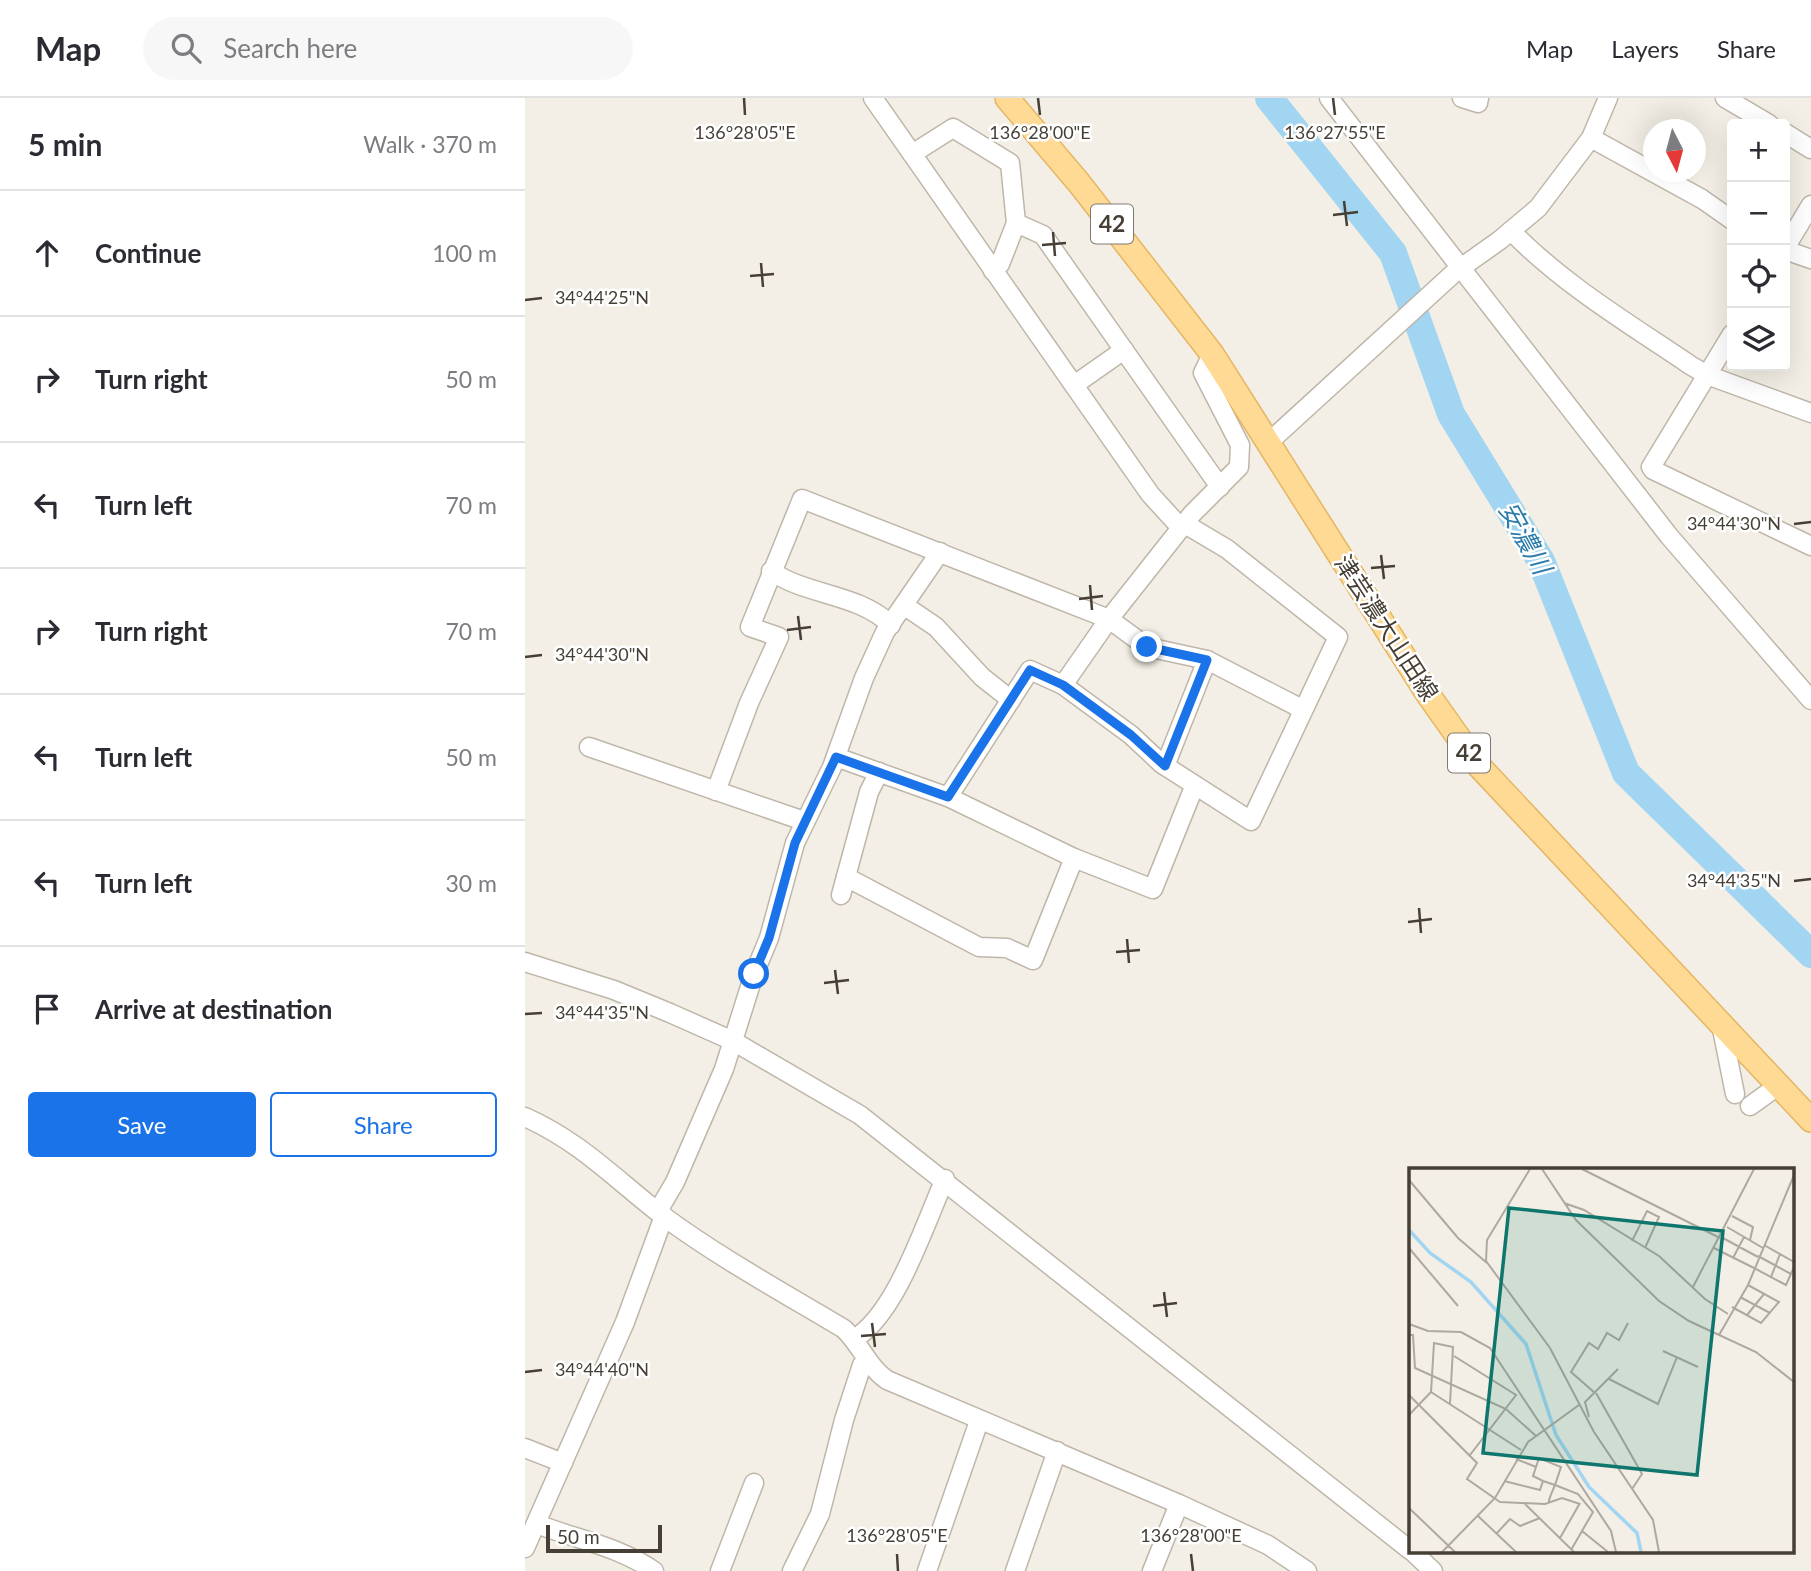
<!DOCTYPE html>
<html lang="en">
<head>
<meta charset="utf-8">
<style>
  body { margin:0; font-family:Lato,"Noto Sans JP",sans-serif; background:#f7f7f7; color:#2b2b33 }
  .controls { position:absolute; right:21px; top:21px; display:grid; overflow:hidden; border-radius:7px; box-shadow:0 7px 28px #0002 }
  .controls button { width:63px; height:63px; display:grid; place-items:center; padding:0; border:0; border-bottom:2px solid #e1e1e2; background:#fff; color:#2b2b33; font:35px sans-serif }
  .compass { position:absolute; left:1118px; top:21px; width:63px; height:63px; border-radius:50%; background:#fff; box-shadow:0 7px 28px #0002; rotate:174deg }
  .scale { position:absolute; left:21px; bottom:18px; width:116px; box-sizing:border-box; padding-left:7px; border:4px solid #463f35; border-top:0; font-size:19px; line-height:24px; white-space:nowrap; color:#463f35; -webkit-text-stroke:5px #fff; paint-order:stroke }
  .stop { position:absolute; width:21px; height:21px; margin:-16px; border:5px solid #1a73e8; border-radius:50%; background:#fff }
  .stop.end { background:#1a73e8; border-color:#fff; box-shadow:0 2px 7px #0008 }
  .list { margin:0; padding:0; list-style:none }
  h2 { display:flex; justify-content:space-between; align-items:center; height:91px; margin:0; padding:0 28px; font-size:30px }
  h2 small { font-size:23px; font-weight:400; color:#7c7c81 }
  .list li { display:grid; grid-template-columns:46px 1fr auto; gap:21px; align-items:center; box-sizing:border-box; height:126px; padding:0 28px; border-top:2px solid #e1e1e2 }
  .list b { display:block; font-size:26px; white-space:nowrap }
  .list em { font-size:23px; font-style:normal; color:#7c7c81 }
  .actions { display:flex; gap:14px; padding:21px 28px }
  .actions a { flex:1; padding:16px 0; border:2px solid #1a73e8; border-radius:7px; text-align:center; font-size:24px; color:#1a73e8 }
  .actions .main { background:#1a73e8; color:#fff }
  .icon { flex:none; width:38px; height:38px; fill:none; stroke:currentColor; stroke-width:2; stroke-linecap:round; stroke-linejoin:round }
  .map { position:relative; flex:none; width:1286px; height:1473px; overflow:hidden }
  header { display:flex; align-items:center; gap:42px; box-sizing:border-box; height:98px; padding:0 35px; background:#fff; border-bottom:2px solid #e1e1e2 }
  header strong { font-size:33px }
  nav { display:flex; gap:38px; margin-inline-start:auto; font-size:24px }
  .search { width:490px; height:63px; background:#f7f7f7; display:flex; align-items:center; gap:18px; box-sizing:border-box; padding:0 24px; border-radius:38px; color:#7c7c81; font-size:26px }
  main { display:flex }
  aside { flex:1; background:#fff }
  .map>svg:first-child { display:block }
  .lines { fill:none; stroke-linecap:round; stroke-linejoin:round }
  .river { stroke:#a2d5f1; stroke-width:28 }
  .minor-casing { stroke:#bfb6a9; stroke-width:21 }
  .major-casing { stroke:#e5b663; stroke-width:26 }
  .minor { stroke:#fff; stroke-width:18 }
  .major { stroke:#ffda94; stroke-width:23 }
  .route { stroke:#1a73e8; stroke-width:9 }
  .ticks { fill:none; stroke:#463f35; stroke-width:2.5 }
  .labels { text-anchor:middle; stroke-width:5; stroke-linejoin:round; paint-order:stroke }
  .shield { fill:#fff; stroke:#7e7972; stroke-width:2 }
  .shield-label { font-size:23px; font-weight:bold; fill:#463f35 }
  .street-label { font-size:24px; fill:#463f35; stroke:#fff }
  .water-label { font-size:26px; font-style:italic; fill:#2c7dab; stroke:#fff }
  .inset-river { fill:none; stroke:#a2d5f1; stroke-width:3.5 }
  .inset-road { fill:none; stroke:#aea99f; stroke-width:2 }
  .view { fill:#0f766e; fill-opacity:0.15; stroke:#0f766e; stroke-width:3.5 }
  .inset-edge { fill:none; stroke:#463f35; stroke-width:3.5 }
  .ticks-label { font-size:18px; text-anchor:middle; fill:#463f35; stroke:#fff; stroke-width:5; stroke-linejoin:round; paint-order:stroke }
</style>
</head>
<body>
<header>
<strong>Map</strong>
<div class="search"><svg class="icon" aria-label="search" viewBox="0 0 24 24"><circle cx="10" cy="10" r="6"/><path d="M15 15l6 6"/></svg>Search here</div>
<nav><a>Map</a><a>Layers</a><a>Share</a></nav>
</header>
<main>
<aside>
<h2>5 min<small>Walk · 370 m</small></h2>
<ul class="list">
<li><svg class="icon" aria-label="ahead" viewBox="0 0 24 24"><path d="M12 20V5M6 11l6-6 6 6"/></svg><div><b>Continue</b></div><em>100 m</em></li>
<li><svg class="icon" aria-label="right" viewBox="0 0 24 24"><path d="M7 20v-9h11M14 6l5 5-5 5"/></svg><div><b>Turn right</b></div><em>50 m</em></li>
<li><svg class="icon" aria-label="left" viewBox="0 0 24 24"><path d="M17 20v-9H6M10 6l-5 5 5 5"/></svg><div><b>Turn left</b></div><em>70 m</em></li>
<li><svg class="icon" aria-label="right" viewBox="0 0 24 24"><path d="M7 20v-9h11M14 6l5 5-5 5"/></svg><div><b>Turn right</b></div><em>70 m</em></li>
<li><svg class="icon" aria-label="left" viewBox="0 0 24 24"><path d="M17 20v-9H6M10 6l-5 5 5 5"/></svg><div><b>Turn left</b></div><em>50 m</em></li>
<li><svg class="icon" aria-label="left" viewBox="0 0 24 24"><path d="M17 20v-9H6M10 6l-5 5 5 5"/></svg><div><b>Turn left</b></div><em>30 m</em></li>
<li><svg class="icon" aria-label="arrive" viewBox="0 0 24 24"><path d="M6 21V4h12l-3 4 3 4H6"/></svg><div><b>Arrive at destination</b></div></li>
</ul>
<div class="actions"><a class="main">Save</a><a>Share</a></div>
</aside>
<div class="map">
<svg width="1286" height="1473" viewBox="0 0 1286 1473">
  <rect width="100%" height="100%" fill="#f3efe6"/>
  <g class="lines">
    <!-- river -->
    <polyline class="river" points="744,0 868,155 926,316 1016,463 1101,675 1286,856"/>
    <!-- minor casing -->
    <g class="minor-casing">
      <g id="minor">
        <polyline points="348,0 625,396 656,430"/>
        <polyline points="804,0 1144,438 1286,602"/>
        <polyline points="937,0 953,5 954,0"/>
        <polyline points="1200,0 1244,26"/>
        <polyline points="1260,35 1286,51"/>
        <polyline points="1066,40 1177,101 1207,122"/>
        <polyline points="387,56 428,30 485,65 491,125 518,137 695,389"/>
        <path d="M986,133C1039,187 1103,225 1165,267L1182,277L1286,315"/>
        <polyline points="1260,150 1286,107"/>
        <polyline points="1260,152 1286,161"/>
        <polyline points="468,173 475,166 491,125"/>
        <polyline points="1207,236 1126,369 1128,372 1286,448"/>
        <polyline points="549,287 599,252"/>
        <polyline points="744,344 930,174 975,142 1013,110 1066,40 1083,0"/>
        <path d="M246,473C282,498 333,495 366,527"/>
        <polyline points="380,508 411,529 457,579 486,602"/>
        <polyline points="538,587 584,521 667,416 714,369 715,347 678,275 687,256"/>
        <polyline points="64,649 279,723"/>
        <polyline points="311,659 423,699 549,760"/>
        <polyline points="640,668 682,562"/>
        <polyline points="191,693 224,605 254,539 225,529 277,401 584,521 622,549 682,562 777,611"/>
        <polyline points="423,699 505,572 538,587 606,637 637,666 726,723 813,539 702,451 660,426"/>
        <polyline points="321,779 454,849 482,850 508,862 549,760 628,791 669,689"/>
        <polyline points="316,797 344,694 354,674"/>
        <polyline points="0,864 89,892 145,915 208,943 335,1017 885,1452"/>
        <polyline points="1196,926 1210,996"/>
        <polyline points="1225,1008 1254,987"/>
        <path d="M0,1019C56,1044 90,1081 138,1118C195,1160 259,1195 319,1231C336,1247 343,1269 362,1282L654,1406L743,1447L782,1473"/>
        <polyline points="133,1113 150,1084 199,971 229,876 244,840 270,745 307,669 339,580 360,534 415,454"/>
        <path d="M329,1241C372,1215 399,1127 420,1081"/>
        <polyline points="0,1350 38,1365"/>
        <path d="M12,1426C53,1442 93,1448 129,1473"/>
        <polyline points="0,1450 100,1224 139,1118"/>
        <polyline points="888,1454 908,1473"/>
        <polyline points="195,1473 229,1385"/>
        <polyline points="267,1473 295,1416 319,1322 337,1267 343,1263"/>
        <polyline points="402,1473 454,1323"/>
        <polyline points="490,1473 532,1353"/>
        <polyline points="627,1473 654,1406"/>
      </g>
    </g>
    <!-- major casing -->
    <g class="major-casing">
      <polyline id="major" points="482,0 554,85 687,256 902,595 953,667 1286,1022"/>
    </g>
    <!-- minor -->
    <use href="#minor" class="minor"/>
    <!-- major -->
    <use href="#major" class="major"/>
  </g>
  <g class="lines">
    <!-- route -->
    <polyline class="route" points="229,876 244,840 270,745 311,659 423,699 505,572 538,587 606,637 640,668 682,562 622,549"/>
  </g>
  <!-- ticks -->
  <path class="ticks" d="M219,0L220,17M513,0L515,17M808,0L810,17M819,103L822,128M808,117L833,114M528,134L530,158M517,147L541,145M236,165L238,189M225,178L249,176M0,202L17,200M1269,426L1286,424M856,457L859,481M846,470L870,468M565,487L567,512M554,501L578,498M273,518L276,542M262,532L286,529M0,559L17,557M1269,783L1286,781M894,810L896,835M883,824L907,821M602,841L604,865M591,854L615,852M310,872L313,896M299,885L324,882M0,916L17,915M639,1194L642,1219M628,1208L652,1205M347,1225L350,1249M336,1238L361,1236M0,1274L17,1272M372,1456L373,1473M666,1456L668,1473"/>
  <g class="labels">
    <!-- shield labels -->
    <g class="shield">
      <rect x="566" y="106.5" width="42" height="39" rx="5"/>
      <rect x="923" y="635.5" width="42" height="39" rx="5"/>
    </g>
    <g class="shield-label">
      <text x="587" y="134">42</text>
      <text x="944" y="663">42</text>
    </g>
    <!-- street labels -->
    <g class="street-label">
      <text transform="translate(861 530) rotate(57)" y="8">津芸濃大山田線</text>
    </g>
    <!-- water labels -->
    <g class="water-label">
      <text transform="translate(1000 440) rotate(61)" y="9">安濃川</text>
    </g>
  </g>
  <!-- overview -->
  <g transform="translate(884 1070)">
    <rect width="385" height="385" fill="#f3efe6"/>
    <path class="inset-river" d="M0,62L21,85L62,114L117,176L147,267L180,319L228,365L232,384"/>
    <path class="inset-road" d="M121,1L78,72L77,93L141,180L185,264L244,352L250,384M133,1L167,52L250,133L280,153L347,184L385,214M173,1L311,70M0,12L49,70L78,95M155,35L175,42L250,88L296,131L319,146M323,48L344,59L341,72M318,59L354,80M312,69L349,89M223,73L238,43L250,49L236,80M355,77L385,94M0,80L49,138M305,80L345,100M349,88L382,106M324,90L335,69M345,100L377,117L385,99M362,109L371,86M284,119L345,1M331,129L361,145M323,139L352,155L370,134L339,117M338,147L355,126M0,156L19,163L52,164L81,180L202,363L207,384M0,167H4L6,200L97,241L127,268M310,167L339,117L385,7M254,183L289,199M45,188L107,227L61,287M200,211L249,236L268,189M22,224L112,282M186,225L162,204L180,175L189,181L198,165L210,172L219,155M187,225L233,306L223,321M0,227L68,295L58,311L91,334L136,336L153,330L171,336M0,247L22,224L25,175L44,179L41,236M180,249L176,234L209,201M107,291L127,299M95,313L131,322L134,313M140,334V332L143,324L146,317L152,299L130,290L124,308L134,313L146,317L169,326L184,344L162,382M116,336L165,384M0,340L46,384M69,348L107,384M173,363L199,384M87,366L101,351L111,358L131,350M151,370L171,335M33,384L86,330L119,274L170,237"/>
    <path class="view" d="M100,40L314,63L288,307L74,285Z"/>
    <rect width="385" height="385" class="inset-edge"/>
  </g>
  <g class="ticks-label">
    <text x="220" y="41">136°28'05"E</text>
    <text x="515" y="41">136°28'00"E</text>
    <text x="810" y="41">136°27'55"E</text>
    <text x="77" y="206">34°44'25"N</text>
    <text x="1209" y="432">34°44'30"N</text>
    <text x="77" y="563">34°44'30"N</text>
    <text x="1209" y="789">34°44'35"N</text>
    <text x="77" y="921">34°44'35"N</text>
    <text x="77" y="1278">34°44'40"N</text>
    <text x="372" y="1444">136°28'05"E</text>
    <text x="666" y="1444">136°28'00"E</text>
  </g>
</svg>
<div class="controls">
<button>+</button>
<button>−</button>
<button><svg class="icon" aria-label="locate" viewBox="0 0 24 24"><circle cx="12" cy="12" r="6"/><path d="M12 2v4M12 18v4M2 12h4M18 12h4"/></svg></button>
<button><svg class="icon" aria-label="layers" viewBox="0 0 24 24"><path d="M12 4l9 5-9 5-9-5zM3 14l9 5 9-5"/></svg></button>
</div>
<svg class="compass" viewBox="-18 -18 36 36"><path d="M0-13l5 13h-10z" fill="#e53935"/><path d="M0 13l5-13h-10z" fill="#7c7c81"/></svg>
<div class="scale">50 m</div>
<div class="stop" style="left:229px;top:876px"></div>
<div class="stop end" style="left:622px;top:549px"></div>
</div>
</main>
</body>
</html>
